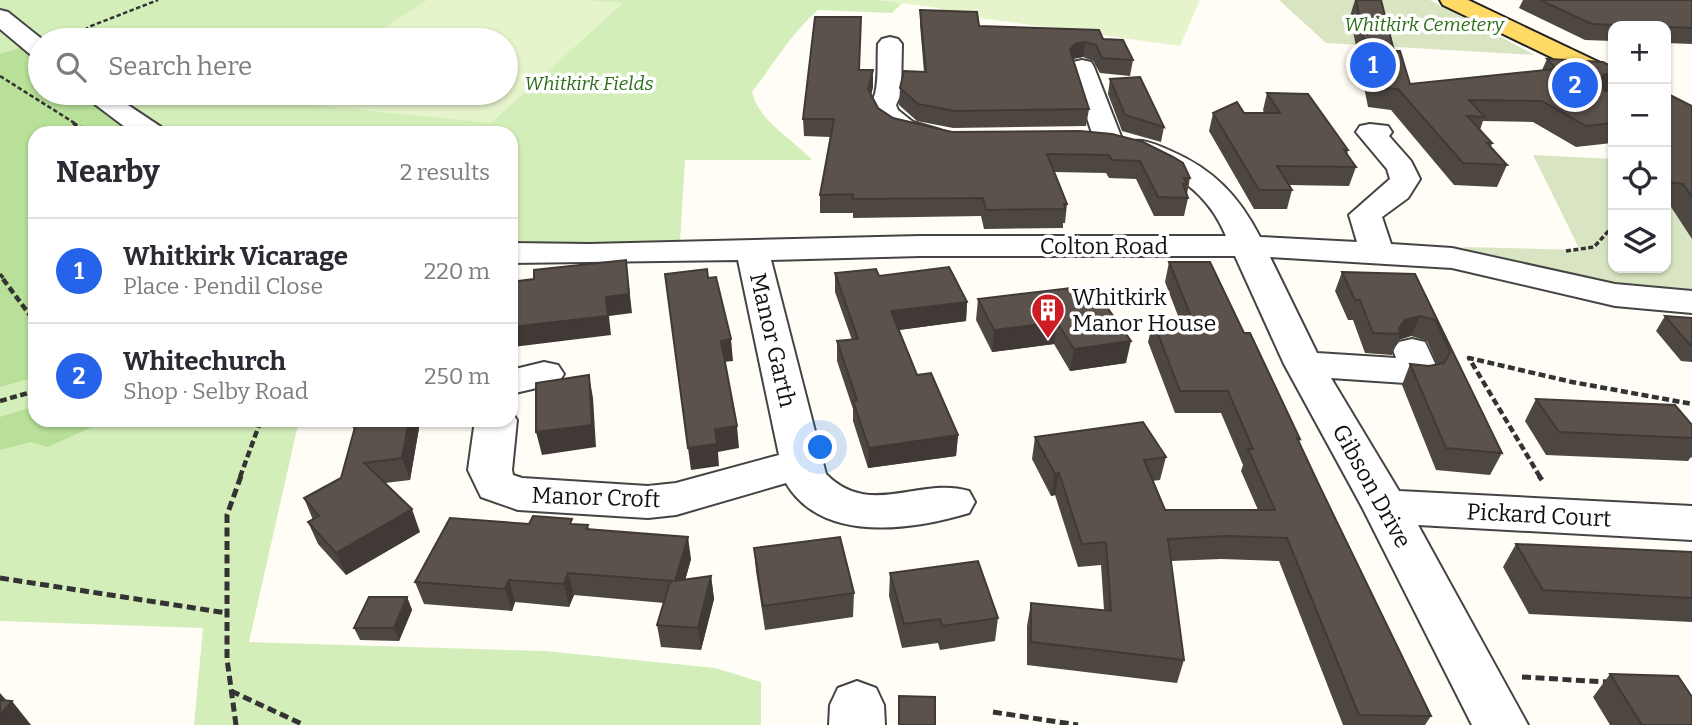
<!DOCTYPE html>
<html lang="en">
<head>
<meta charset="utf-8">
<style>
  body { margin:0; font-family:Bitter,serif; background:#f2f2f3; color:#2b2b33 }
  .controls { position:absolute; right:21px; top:21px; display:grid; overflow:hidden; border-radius:14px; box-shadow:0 2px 5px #0004 }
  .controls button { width:63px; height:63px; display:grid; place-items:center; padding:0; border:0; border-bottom:2px solid #e1e1e2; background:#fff; color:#2b2b33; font:35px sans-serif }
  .you { position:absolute; left:821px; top:448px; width:24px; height:24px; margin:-18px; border:5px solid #fff; border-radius:50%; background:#1a73e8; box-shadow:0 0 0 10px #1a73e833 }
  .badge { display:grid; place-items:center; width:46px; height:46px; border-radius:50%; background:#2563eb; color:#fff; font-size:23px; font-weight:700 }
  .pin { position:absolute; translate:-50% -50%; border:4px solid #fff; box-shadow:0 2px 7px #0006 }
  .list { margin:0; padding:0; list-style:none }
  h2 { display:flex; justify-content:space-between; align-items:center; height:91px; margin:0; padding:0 28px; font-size:30px }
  h2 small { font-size:23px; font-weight:400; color:#7c7c81 }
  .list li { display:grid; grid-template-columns:46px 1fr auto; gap:21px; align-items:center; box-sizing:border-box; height:105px; padding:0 28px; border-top:2px solid #e1e1e2 }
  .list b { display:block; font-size:26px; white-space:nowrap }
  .list p { margin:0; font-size:23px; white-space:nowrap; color:#7c7c81 }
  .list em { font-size:23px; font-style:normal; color:#7c7c81 }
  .icon { flex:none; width:38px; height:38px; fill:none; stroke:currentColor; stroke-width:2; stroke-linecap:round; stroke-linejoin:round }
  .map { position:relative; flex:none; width:1692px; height:725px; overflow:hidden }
  .search { position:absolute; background:#fff; box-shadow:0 2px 5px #0004; left:28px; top:28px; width:490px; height:77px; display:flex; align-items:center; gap:18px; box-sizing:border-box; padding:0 24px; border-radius:38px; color:#7c7c81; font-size:26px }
  .panel { position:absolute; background:#fff; box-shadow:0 2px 5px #0004; left:28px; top:126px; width:490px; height:301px; border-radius:21px }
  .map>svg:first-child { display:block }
  .green { fill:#d4eeba; fill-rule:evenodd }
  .forest { fill:#b8e098 }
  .cemetery { fill:#d9e5c2 }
  .pitch { fill:#e6f4cc }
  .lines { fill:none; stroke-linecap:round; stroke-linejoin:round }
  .minor-casing { stroke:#444; stroke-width:4 }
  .major-casing { stroke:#222; stroke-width:4 }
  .path-far3 { stroke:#333; stroke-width:2.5; stroke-dasharray:4.5 2.5; stroke-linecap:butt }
  .path-far2 { stroke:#333; stroke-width:3.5; stroke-dasharray:5 2.5; stroke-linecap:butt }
  .path-far1 { stroke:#333; stroke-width:4.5; stroke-dasharray:7 3.5; stroke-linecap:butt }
  .path { stroke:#333; stroke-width:5; stroke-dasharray:9 4.5; stroke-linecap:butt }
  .minor { fill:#fff; fill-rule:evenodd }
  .major { fill:#ffda65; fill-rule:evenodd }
  .wall { fill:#4e4741 }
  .shaded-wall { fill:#403935 }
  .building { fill:#5b524c; stroke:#403935; stroke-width:2 }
  .labels { text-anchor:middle; stroke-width:7; stroke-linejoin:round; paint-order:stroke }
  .far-park-label { font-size:19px; font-style:italic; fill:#2b6f1a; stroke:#fff }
  .street-label { font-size:23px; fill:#111; stroke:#fff }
  .poi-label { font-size:23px; fill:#111; stroke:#fff; text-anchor:start }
</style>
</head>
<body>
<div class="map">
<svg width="1692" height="725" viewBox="0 0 1692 725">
  <rect width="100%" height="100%" fill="#fffdf5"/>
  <!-- green -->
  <path class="green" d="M0,0H878L902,3L892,13L818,10C793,31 772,66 752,92C760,123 791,137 812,160H685L680,242L594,244L511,241V133H35V420H299L249,642L545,651L715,668L761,682V725H194L203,628L0,621ZM40,40H506V93H40Z"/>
  <!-- forest -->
  <g class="forest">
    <polygon points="34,44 40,50 40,93 93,93 151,133 35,133 35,377 0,387 0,54"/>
    <polygon points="35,406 35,420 166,420 154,426 101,423 48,447 31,442 0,450 0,417"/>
  </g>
  <!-- cemetery -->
  <g class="cemetery">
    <polygon points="1279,0 1430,0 1535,55 1326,43"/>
    <polygon points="1533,155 1613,159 1613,268 1666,268 1666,206 1671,207 1692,239 1692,302 1477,263 1463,247 1580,250"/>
  </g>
  <!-- pitch -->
  <g class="pitch">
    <polygon points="427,0 586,0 623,3 491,123 273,101 286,93 506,93 506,40 366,40"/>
    <polygon points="878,0 1200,0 1180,46 937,12 939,8"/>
  </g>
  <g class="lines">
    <!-- minor casing -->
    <g class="minor-casing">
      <g id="minor">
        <polygon points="0,10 8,12 43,40 40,40 40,57 31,55 0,29"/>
        <path d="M890,37L898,39L902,44L901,94L896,105L898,110L913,122L940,130L944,136L940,142C920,147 875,132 871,109C869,102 873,100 875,94C879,78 877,60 878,44L882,39Z"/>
        <polygon points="1082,60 1091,62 1094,67 1122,139 1118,145 1108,147 1098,145 1094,139 1070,67 1073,62"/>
        <polygon points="80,93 110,93 161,127 165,133 133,133"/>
        <path d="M1370,124L1388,126L1392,132L1389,136L1411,161L1420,179L1408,198L1382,217L1391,244L1452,248L1615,284L1692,291V313L1615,306L1452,268L1270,257L1317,353L1396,358L1393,350L1399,342L1412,339L1425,342L1439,372L1434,381L1420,384L1331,378L1399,491L1692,506V540L1418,525L1528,725H1472L1362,507L1284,364L1235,256H920L771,260L826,474C870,519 919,476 969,491L975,502L969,513C912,530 822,544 786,483L676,515L648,518L518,510L481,497L468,470L475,420H511V411L517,420L512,470L513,475L522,478L648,486L676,483L779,455L738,260L511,263V243L589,244L920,236H1226C1212,203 1191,183 1158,167C1147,161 1132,158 1125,148L1129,142C1144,138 1156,145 1171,151C1213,169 1239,196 1260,237L1357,242L1349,215L1390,179L1387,169L1356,132L1360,126Z"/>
        <polygon points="544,362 558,365 564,374 558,383 511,394 511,370"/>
        <polygon points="857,681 876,688 884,705 885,725 829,725 830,705 838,688"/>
      </g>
    </g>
    <!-- major casing -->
    <g class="major-casing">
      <polygon id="major" points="1440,0 1468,0 1613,69 1613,87 1443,5"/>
    </g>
    <!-- path-far3 -->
    <g class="path-far3">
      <polyline points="66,40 91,26 158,0"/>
      <polyline points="0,76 76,124"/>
    </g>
    <!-- path-far2 -->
    <g class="path-far2">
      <polyline points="73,123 89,133"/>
      <polyline points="1566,251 1594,247 1613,226"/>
      <polyline points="0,274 5,280"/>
    </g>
    <!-- path-far1 -->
    <g class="path-far1">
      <polyline points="3,279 35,322"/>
      <polyline points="0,401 35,391"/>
      <polyline points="240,477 261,420"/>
      <polyline points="1540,477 1469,358 1572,382 1692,404"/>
    </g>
    <!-- path -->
    <g class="path">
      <polyline points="1539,476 1542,480"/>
      <polyline points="0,578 227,613"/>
      <polyline points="1522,677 1607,682"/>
      <polyline points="231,691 304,725"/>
      <polyline points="993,712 1078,725"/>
      <polyline points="236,725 227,659 227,515 241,476"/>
    </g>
    <!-- minor -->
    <use href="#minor" class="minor"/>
    <!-- major -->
    <use href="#major" class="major"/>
  </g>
  <!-- wall -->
  <g class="wall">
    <polygon points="1355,0 1381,0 1394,51 1410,84 1542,70 1547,59 1613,67 1613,145 1612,143 1576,147 1533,122 1483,121 1480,130 1492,143 1491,147 1507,165 1497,187 1454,185 1391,110 1368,107 1350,16"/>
    <polygon points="1523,0 1692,0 1692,44 1666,43 1666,26 1613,26 1613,41 1585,40 1519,8"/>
    <polygon points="920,10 979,26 1103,39 1133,60 1130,76 1100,73 1093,61 1083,57 1073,59 1089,109 1086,126 953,128 917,121 899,105 900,88 924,72 920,25"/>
    <polygon points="859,70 873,70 873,87 871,95 878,108 893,118 952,132 1080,131 1190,178 1187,194 1188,198 1184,216 1154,216 1136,179 1109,178 1106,173 1054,172 1067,204 1065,223 1063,223 1063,228 984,229 981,216 853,218 853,213 820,213 820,195 830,137 804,136 803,119"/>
    <polygon points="1110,79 1164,127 1161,142 1122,131 1108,94"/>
    <polygon points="1267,93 1348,150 1347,155 1356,167 1349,186 1289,185 1292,190 1287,209 1254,209 1209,131 1213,113 1264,113 1263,110"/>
    <polygon points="1666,93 1692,106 1692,239 1671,207 1666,206"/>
    <polygon points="1169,262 1244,333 1300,439 1299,443 1319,485 1431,716 1425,725 1343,725 1279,561 1221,559 1171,561 1184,660 1177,683 1027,665 1027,626 1031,603 1104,610 1101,565 1078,567 1055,495 1051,496 1032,459 1035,437 1166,457 1160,480 1152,481 1165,510 1258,510 1241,471 1243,465 1221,413 1175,413 1148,342 1153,321 1180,321 1165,282"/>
    <polygon points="1342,272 1415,274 1502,453 1490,475 1436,470 1402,385 1410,364 1429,366 1437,364 1427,341 1411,336 1398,340 1392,355 1365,353 1353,320 1348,320 1335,291"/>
    <polygon points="835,273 879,276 967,302 966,321 899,330 917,375 958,435 956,456 868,468 853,421 853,409 837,361 837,341 852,340 835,292"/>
    <polygon points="1071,288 1126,363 1070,371 1054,344 992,352 976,320 978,299"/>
    <polygon points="1665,316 1692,318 1692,362 1681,361 1656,331"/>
    <polygon points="1536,399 1692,425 1692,458 1691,457 1688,461 1546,455 1525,421"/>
    <polygon points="350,420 416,420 419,428 410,480 385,483 420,532 346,575 318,544 308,522 313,520 304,498 341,478 354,430"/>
    <polygon points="529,524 588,525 589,529 691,559 685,580 711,576 714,599 701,650 661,647 657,625 664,603 574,595 569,607 515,602 512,611 424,604 415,582"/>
    <polygon points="1516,544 1692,552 1692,622 1529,614 1503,567"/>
    <polygon points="754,548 854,593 853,617 765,630 756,571"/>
    <polygon points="890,573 998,618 995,641 940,650 938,643 902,648 889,596"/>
    <polygon points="407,597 412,610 399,641 360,640 354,628"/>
    <polygon points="1610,674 1692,725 1610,725 1593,697"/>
  </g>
  <!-- shaded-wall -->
  <g class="shaded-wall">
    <polygon points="1085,42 1083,57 1072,59 1070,50 1075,44"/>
    <polygon points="873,70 873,87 868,106 868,89"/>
    <polygon points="1613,73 1613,92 1594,96 1603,75"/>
    <polygon points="626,260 632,313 609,316 611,335 513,347 511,343 511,327 606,297"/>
    <polygon points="967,302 966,321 891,331 891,311"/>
    <polygon points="1420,316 1411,336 1398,340 1400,334 1399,328 1405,320"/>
    <polygon points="1057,322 1054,344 992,352 994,330"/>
    <polygon points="731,339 733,361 723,362 721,341"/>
    <polygon points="1131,341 1126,363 1070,371 1074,349"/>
    <polygon points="589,375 593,398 596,447 542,455 536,432"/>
    <polygon points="409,420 416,420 419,428 410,480 402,458"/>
    <polygon points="737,426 739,448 718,452 719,466 691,470 688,448 715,429"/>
    <polygon points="958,435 956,456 868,468 869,448"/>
    <polygon points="1059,473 1055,495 1051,496 1055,474"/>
    <polygon points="412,509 420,532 346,575 336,553"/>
    <polygon points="688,537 691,559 679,603 675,581"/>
    <polygon points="568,573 574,595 569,607 564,584"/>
    <polygon points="711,576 714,599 701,650 698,628"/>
    <polygon points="509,580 515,602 512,611 505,589"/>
    <polygon points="407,597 412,610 399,641 394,628"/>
    <polygon points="0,693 7,701 0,709"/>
    <polygon points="12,701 31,725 0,725 0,715"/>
  </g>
  <!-- building -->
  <g class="building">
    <polygon points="1356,0 1381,0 1394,51 1400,51 1410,84 1556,69 1547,59 1603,62 1613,67 1613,73 1603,75 1599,84 1605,91 1613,91 1613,123 1586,126 1542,101 1469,100 1485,117 1467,116 1492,143 1487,143 1507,165 1463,163 1398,89 1374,87"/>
    <polygon points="1540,0 1692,0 1692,28 1592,24"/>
    <polygon points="920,10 977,12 979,26 1099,30 1103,39 1123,40 1133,60 1102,58 1096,45 1085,42 1075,44 1070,50 1089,109 955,111 918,104 900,88 904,71 926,72"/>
    <polygon points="815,17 861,17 859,70 873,70 868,89 878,108 893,118 952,132 1080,131 1112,134 1143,142 1173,157 1183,163 1190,178 1184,178 1187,184 1183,184 1188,198 1158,197 1140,161 1112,160 1109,155 1047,154 1067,204 1064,204 1065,209 986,210 983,198 853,199 853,194 820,195 834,119 803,119"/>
    <polygon points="1140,77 1164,127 1125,115 1110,79"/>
    <polygon points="1267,93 1308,94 1348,150 1344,150 1356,167 1277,166 1292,190 1259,190 1213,113 1237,102 1244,113 1280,113"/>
    <polygon points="1666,93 1692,106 1692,197 1683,184 1666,182"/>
    <polygon points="626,260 629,294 606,297 608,316 511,327 511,282 534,279 534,270"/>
    <polygon points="1169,262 1210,262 1244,333 1250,333 1300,439 1297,438 1319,485 1431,716 1359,715 1287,538 1228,536 1168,539 1184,660 1031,642 1031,603 1111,611 1106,542 1082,544 1059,473 1055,474 1035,437 1143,422 1166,457 1144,460 1165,510 1275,510 1248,449 1253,449 1228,391 1180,391 1153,321 1193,321"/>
    <polygon points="949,267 967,302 891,311 917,375 931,373 958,435 869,448 853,401 857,400 837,341 858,339 835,273 876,269 879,276"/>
    <polygon points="707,269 708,278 716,277 731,339 721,341 737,426 715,429 717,444 688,448 665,274"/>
    <polygon points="1342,272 1415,274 1502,453 1446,448 1410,364 1429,366 1444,363 1450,352 1436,320 1420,316 1405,320 1399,328 1400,334 1373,333 1360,300 1355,300"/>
    <polygon points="1071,288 1073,291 1094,289 1131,341 1074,349 1057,322 994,330 978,299"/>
    <polygon points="1665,316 1692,318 1692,346 1691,346"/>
    <polygon points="589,375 592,425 536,432 536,383"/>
    <polygon points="1536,399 1675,405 1692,425 1692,438 1559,432"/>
    <polygon points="357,420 409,420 402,458 364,463 412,509 336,553 308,522 319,516 304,498 341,478"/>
    <polygon points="533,516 572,519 570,524 588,525 586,529 688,537 675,581 711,576 698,628 657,625 670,582 673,581 568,573 564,584 509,580 505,589 415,582 450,518 529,524"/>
    <polygon points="840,537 854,593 763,606 754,548"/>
    <polygon points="1516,544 1692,552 1692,598 1543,590"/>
    <polygon points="978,561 998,618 942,626 940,619 904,624 890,573"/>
    <polygon points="369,597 407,597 394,628 354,628"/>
    <polygon points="1610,674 1678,676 1692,697 1692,725 1642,725"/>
    <polygon points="899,696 935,697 935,725 899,725"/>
    <polygon points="0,700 12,701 0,715"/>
  </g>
  <!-- icons -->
  <defs>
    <g id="building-pin" transform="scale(1.75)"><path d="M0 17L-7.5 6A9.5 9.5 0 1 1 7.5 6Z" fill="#ce1c24" stroke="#fff"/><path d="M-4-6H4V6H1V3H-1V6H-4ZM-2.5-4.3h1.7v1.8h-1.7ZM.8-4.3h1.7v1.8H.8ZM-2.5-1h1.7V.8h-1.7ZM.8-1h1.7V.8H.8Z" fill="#fff"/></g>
  </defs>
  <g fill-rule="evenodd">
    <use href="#building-pin" x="1048" y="310"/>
  </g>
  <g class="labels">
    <!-- far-park labels -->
    <g class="far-park-label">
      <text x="1424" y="31">Whitkirk Cemetery</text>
      <text x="589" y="90">Whitkirk Fields</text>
    </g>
    <!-- street labels -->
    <g class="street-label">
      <text x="1104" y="254">Colton Road</text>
      <text transform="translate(773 340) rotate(77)" y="8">Manor Garth</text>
      <text transform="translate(1372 486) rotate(61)" y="8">Gibson Drive</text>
      <text transform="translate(596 497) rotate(2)" y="8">Manor Croft</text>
      <text transform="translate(1539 515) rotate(3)" y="8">Pickard Court</text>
    </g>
    <!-- poi labels -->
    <g class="poi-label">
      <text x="1072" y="305">Whitkirk<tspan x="1072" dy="26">Manor House</tspan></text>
    </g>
  </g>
</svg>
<div class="controls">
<button>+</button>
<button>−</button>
<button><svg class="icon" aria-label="locate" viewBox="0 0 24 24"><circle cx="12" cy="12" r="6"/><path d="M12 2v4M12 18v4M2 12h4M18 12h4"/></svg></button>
<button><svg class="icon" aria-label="layers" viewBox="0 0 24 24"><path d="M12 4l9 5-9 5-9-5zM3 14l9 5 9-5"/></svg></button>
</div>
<div class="you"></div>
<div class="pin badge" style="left:1373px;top:65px">1</div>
<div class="pin badge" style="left:1575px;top:85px">2</div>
<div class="search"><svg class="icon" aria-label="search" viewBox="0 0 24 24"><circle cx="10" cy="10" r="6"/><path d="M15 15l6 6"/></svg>Search here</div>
<section class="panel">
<h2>Nearby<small>2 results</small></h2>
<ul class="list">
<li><span class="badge">1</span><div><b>Whitkirk Vicarage</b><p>Place · Pendil Close</p></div><em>220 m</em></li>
<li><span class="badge">2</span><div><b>Whitechurch</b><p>Shop · Selby Road</p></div><em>250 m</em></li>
</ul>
</section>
</div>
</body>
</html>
